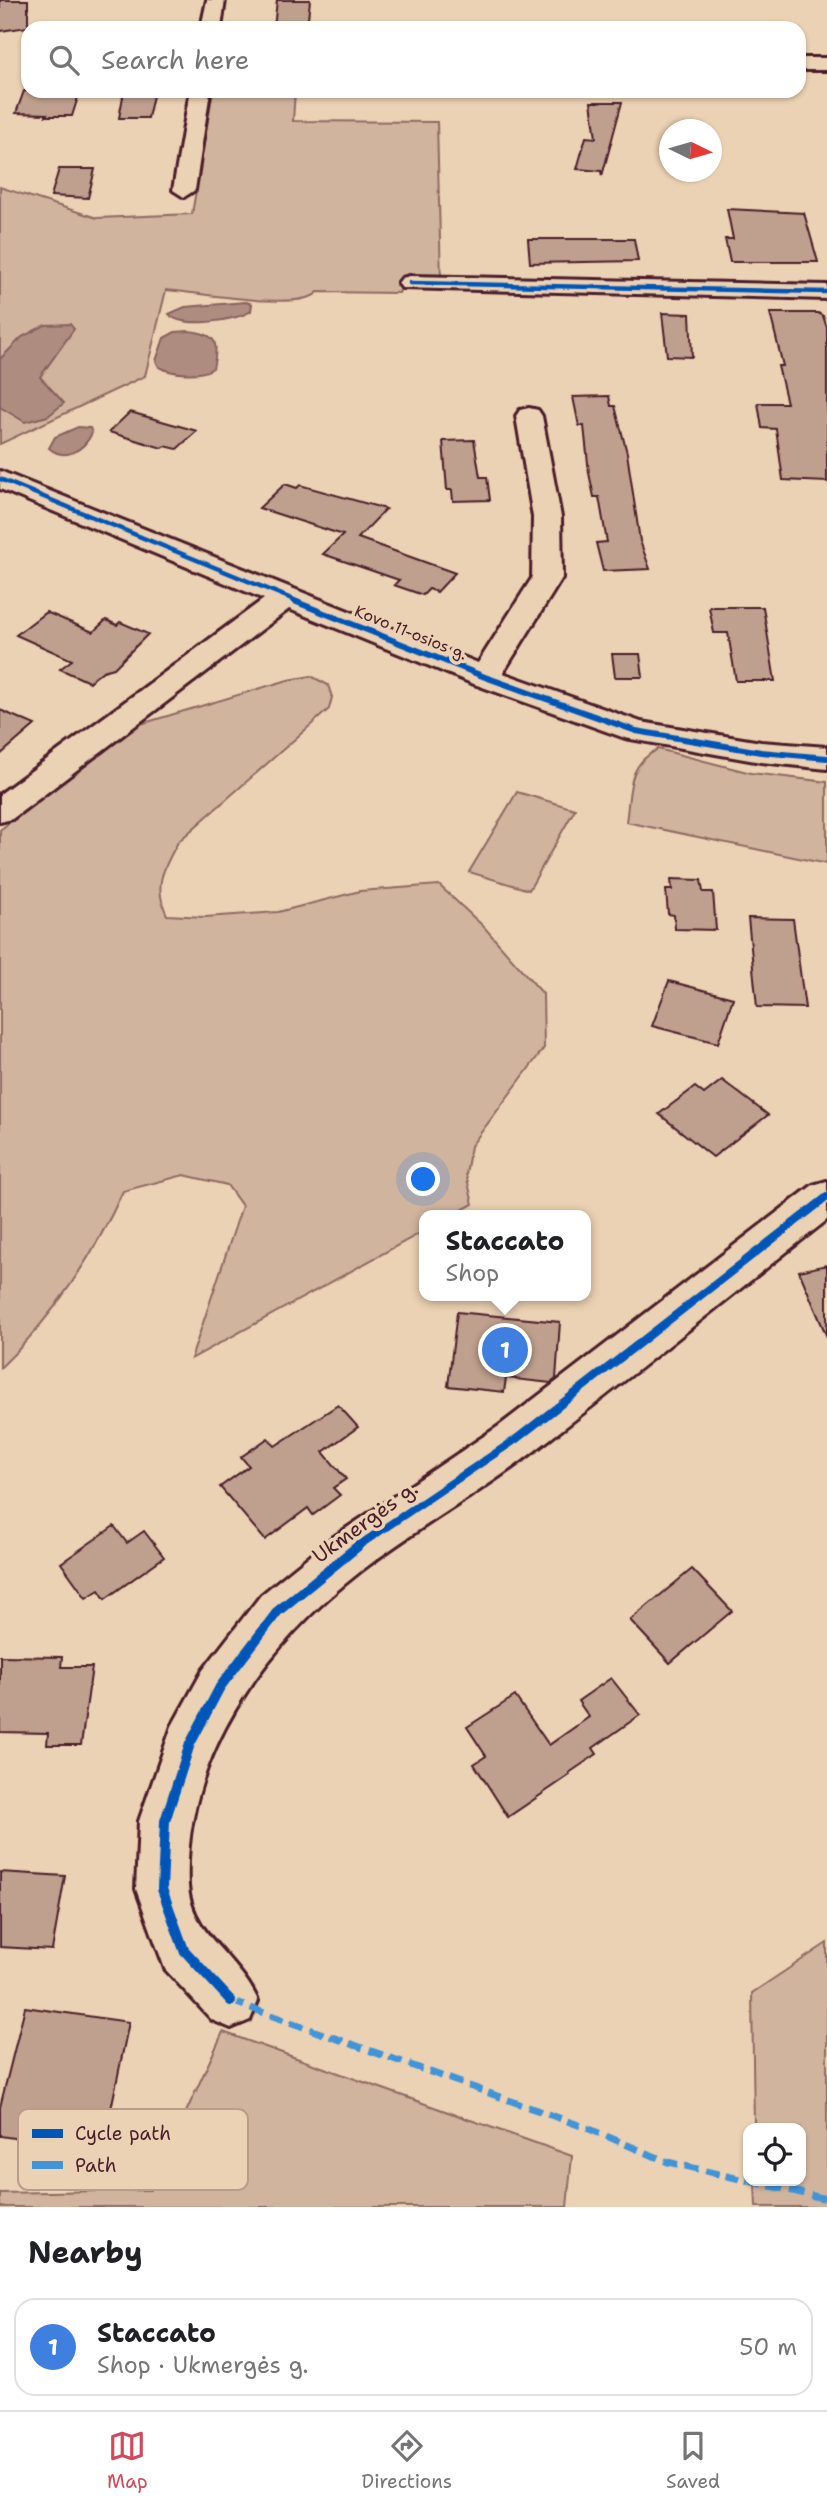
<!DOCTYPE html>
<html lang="en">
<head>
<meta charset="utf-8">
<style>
  body { margin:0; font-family:"Shantell Sans",sans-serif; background:#f2f2f2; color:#202124 }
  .controls { position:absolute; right:21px; bottom:21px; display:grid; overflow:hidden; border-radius:14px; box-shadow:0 2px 5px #0004 }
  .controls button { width:63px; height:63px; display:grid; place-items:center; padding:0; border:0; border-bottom:2px solid #e0e0e0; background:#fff; color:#202124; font:35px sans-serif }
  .compass { position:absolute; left:659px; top:119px; width:63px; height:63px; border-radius:50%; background:#fff; box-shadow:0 2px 5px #0004; rotate:95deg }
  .you { position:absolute; left:424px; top:1180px; width:24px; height:24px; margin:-18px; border:5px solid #fff; border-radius:50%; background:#1a73e8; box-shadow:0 0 0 10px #1a73e833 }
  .badge { display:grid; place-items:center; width:46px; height:46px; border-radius:50%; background:#d1495b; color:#fff; font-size:23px; font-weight:700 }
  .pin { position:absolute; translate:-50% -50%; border:4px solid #fff; box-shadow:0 2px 7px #0006 }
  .popup { position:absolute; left:419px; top:1210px; width:172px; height:91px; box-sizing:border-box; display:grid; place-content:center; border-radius:14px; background:#fff; filter:drop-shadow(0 2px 5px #0005); font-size:23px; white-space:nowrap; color:#757577 }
  .popup b { font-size:26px; color:#202124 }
  .popup::after { content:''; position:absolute; left:50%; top:100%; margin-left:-14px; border:14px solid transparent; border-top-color:#fff }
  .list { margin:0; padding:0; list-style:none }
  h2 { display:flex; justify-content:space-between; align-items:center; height:91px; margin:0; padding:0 28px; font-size:30px }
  h2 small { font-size:23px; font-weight:400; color:#757577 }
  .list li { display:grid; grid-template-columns:46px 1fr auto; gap:21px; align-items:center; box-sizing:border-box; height:98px; margin:0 14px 14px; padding:0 14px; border:2px solid #e0e0e0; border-radius:21px }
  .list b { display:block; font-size:26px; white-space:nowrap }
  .list p { margin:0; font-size:23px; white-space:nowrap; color:#757577 }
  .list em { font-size:23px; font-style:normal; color:#757577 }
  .icon { flex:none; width:38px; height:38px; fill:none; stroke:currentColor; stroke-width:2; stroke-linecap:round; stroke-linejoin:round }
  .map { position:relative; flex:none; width:827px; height:2207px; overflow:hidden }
  .search { position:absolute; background:#fff; box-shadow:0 2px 5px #0004; left:21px; right:21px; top:21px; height:77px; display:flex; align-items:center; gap:18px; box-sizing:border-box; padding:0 24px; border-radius:21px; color:#757577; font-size:26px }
  .sheet { height:203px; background:#fff }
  nav { display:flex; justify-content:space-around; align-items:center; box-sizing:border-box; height:98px; border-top:2px solid #e0e0e0; background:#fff; font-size:19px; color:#757577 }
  nav a { display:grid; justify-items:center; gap:4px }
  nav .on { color:#d1495b }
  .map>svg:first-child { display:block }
  .green { fill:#d1b49e; stroke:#8e6a64; stroke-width:2 }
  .water { fill:#ae8d80; stroke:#86615e; stroke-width:2 }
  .building { fill:#bfa08e; stroke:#4a1f2b; stroke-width:2 }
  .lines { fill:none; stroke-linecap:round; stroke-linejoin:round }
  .minor-casing { stroke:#4a1f2b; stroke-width:6 }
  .minor { fill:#ecd2b4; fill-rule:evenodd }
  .quiet { stroke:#4194d7; stroke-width:7; stroke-dasharray:14 7; stroke-linecap:butt }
  .cycleway-far3-casing { stroke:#ecd2b4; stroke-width:7 }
  .cycleway-far2-casing { stroke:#ecd2b4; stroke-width:10 }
  .cycleway-far1-casing { stroke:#ecd2b4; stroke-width:12 }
  .cycleway-casing { stroke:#ecd2b4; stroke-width:14 }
  .cycleway-far3 { stroke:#0057b8; stroke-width:4.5 }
  .cycleway-far2 { stroke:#0057b8; stroke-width:6 }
  .cycleway-far1 { stroke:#0057b8; stroke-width:8 }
  .cycleway { stroke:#0057b8; stroke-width:10 }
  .labels { text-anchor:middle; stroke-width:7; stroke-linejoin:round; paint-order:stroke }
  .far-street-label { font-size:16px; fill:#4a1f2b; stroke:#ecd2b4 }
  .near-street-label { font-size:21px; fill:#4a1f2b; stroke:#ecd2b4 }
  .key { fill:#ecd2b4; stroke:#bb9c8b; stroke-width:2 }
  .key-label { font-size:19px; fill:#4a1f2b }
</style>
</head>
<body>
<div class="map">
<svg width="827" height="2207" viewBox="0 0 827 2207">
  <rect width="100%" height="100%" fill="#ecd2b4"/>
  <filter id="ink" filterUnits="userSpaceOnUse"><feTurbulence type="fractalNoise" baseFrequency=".0143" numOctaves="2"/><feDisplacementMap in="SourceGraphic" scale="14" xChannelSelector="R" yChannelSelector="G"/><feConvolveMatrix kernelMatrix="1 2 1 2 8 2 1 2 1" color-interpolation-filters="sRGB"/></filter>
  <g filter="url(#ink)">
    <!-- green -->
    <g class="green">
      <path d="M213,91H295L293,121L437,122L441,280H405L399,293L318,292C301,312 195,292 166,290L145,376L0,444V187L97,218L192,214Z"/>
      <path d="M311,676L328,685L332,697L329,709L178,842C163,869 153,886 167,915L205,917L278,912L360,891L439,885L484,927L543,994L544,1048L471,1146L466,1174L473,1204L453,1215H424V1231L191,1359L242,1206L227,1185L184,1175L123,1191C94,1255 52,1319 0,1368V830L134,726L288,680Z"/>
      <path d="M658,749L751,773L827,782V864L626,822C631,790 626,766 658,749Z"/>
      <polygon points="517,792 575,809 529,890 469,872"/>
      <polygon points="827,1943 827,2207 756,2207 755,2181 801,2181 801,2128 754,2128 752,1993"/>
      <polygon points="223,2032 572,2156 567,2207 0,2207 0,2193 150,2190"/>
    </g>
    <!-- water -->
    <g class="water">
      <path d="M246,302L252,304L251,311C237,321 180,329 169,314L185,307Z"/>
      <polygon points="70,324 74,329 40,377 64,403 48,416 25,422 0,407 0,359 22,337 45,325"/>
      <path d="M189,331C217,334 219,342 213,368C201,377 172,374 159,367L156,361L164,338L175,332Z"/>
      <path d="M78,427L90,428L92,433C84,450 65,462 49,448L55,437Z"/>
    </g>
    <!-- building -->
    <g class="building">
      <polygon points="0,0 28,0 28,27 0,31"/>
      <polygon points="277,0 310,0 307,28 274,28"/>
      <polygon points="24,91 80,91 72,116 46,116 47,114 16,113"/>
      <polygon points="124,91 154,91 148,118 119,118"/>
      <polygon points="591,102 622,102 602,176 601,171 577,169 586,137 596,138"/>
      <polygon points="59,169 95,169 88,198 51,196"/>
      <polygon points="727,209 804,213 818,262 730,262 725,239 733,239"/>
      <polygon points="528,239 634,239 638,261 530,263"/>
      <polygon points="662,313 690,314 692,357 667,356"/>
      <polygon points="770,313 818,313 823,316 827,328 827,482 783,480 776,429 762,428 758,403 787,403 778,366 783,366"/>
      <polygon points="609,396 611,406 615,406 627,453 640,541 650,569 603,571 596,543 607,542 599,497 594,497 589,473 584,426 579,426 573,397"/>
      <polygon points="130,412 197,431 177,449 165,446 162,448 109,432"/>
      <polygon points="474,440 480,477 487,477 490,500 453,501 452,490 447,490 443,441"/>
      <polygon points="285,484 297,488 300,485 386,509 358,538 455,573 437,592 429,589 423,595 394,585 399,580 323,554 343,535 259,508"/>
      <polygon points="709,607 763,607 775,681 736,681 728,633 714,633"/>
      <polygon points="46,612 93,632 106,620 117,625 120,622 148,634 114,668 103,671 89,682 60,669 72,660 16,635"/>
      <polygon points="612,654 640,654 643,677 615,677"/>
      <polygon points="0,710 35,725 0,755"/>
      <polygon points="671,879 701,880 703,892 713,892 716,930 675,929 674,915 668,914 666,890 672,890"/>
      <polygon points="748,918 793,919 805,1008 757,1007"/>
      <polygon points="669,981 733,998 718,1043 652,1026"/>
      <polygon points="722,1080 768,1115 713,1157 659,1114 695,1087 704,1094"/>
      <polygon points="827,1265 827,1337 799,1271"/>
      <polygon points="457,1312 560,1322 556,1379 551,1383 506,1378 504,1392 448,1386"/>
      <polygon points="338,1405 358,1427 323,1452 346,1479 333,1488 340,1495 313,1515 308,1508 265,1540 220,1487 249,1466 241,1457 268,1438 275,1446"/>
      <polygon points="114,1526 127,1543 144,1531 164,1557 105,1599 99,1590 86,1598 61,1563"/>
      <polygon points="692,1569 732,1611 670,1663 630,1620"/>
      <polygon points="0,1656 62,1657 61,1667 92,1667 81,1745 47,1745 48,1733 0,1732"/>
      <polygon points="611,1678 640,1715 593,1748 597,1754 569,1773 570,1775 508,1817 474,1764 486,1756 467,1727 515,1696 549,1745 589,1717 578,1701"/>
      <polygon points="0,1872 65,1876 52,1950 0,1947"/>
      <polygon points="25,2007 129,2022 110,2114 88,2110 80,2148 0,2136 0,2107"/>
    </g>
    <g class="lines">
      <!-- minor casing -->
      <g class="minor-casing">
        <g id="minor">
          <polygon points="207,0 225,0 221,28 201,28"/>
          <rect x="799" y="58" width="28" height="12"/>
          <polygon points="190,91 210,91 195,190 184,197 173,190"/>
          <polygon points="410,276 827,285 827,299 402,288 398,283 402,278"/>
          <polygon points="529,408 538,410 542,416 561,517 562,578 503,673 641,722 761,742 827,747 827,769 761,762 625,738 474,684 289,609 12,819 0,822 0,794 264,599 0,489 0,471 478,663 532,578 533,517 516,416 520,410"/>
          <path d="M827,1181V1220C729,1297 632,1376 533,1452C478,1495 416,1528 361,1571C264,1646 182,1758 188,1886C191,1935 241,1959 258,2001L250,2020L231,2028L212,2020L165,1969L136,1889L139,1821L172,1726L203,1670L261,1595L329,1540L499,1426L813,1185Z"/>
        </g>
      </g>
      <!-- minor -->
      <use href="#minor" class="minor"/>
      <!-- quiet -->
      <g class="quiet">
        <polyline points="231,2001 587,2128 668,2162 748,2181"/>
        <polyline points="749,2181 827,2199"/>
      </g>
      <!-- cycleway-far3 casing -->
      <g class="cycleway-far3-casing">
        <g id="cycleway-far3">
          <polyline points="410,283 827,292"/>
          <polyline points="0,479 299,602"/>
        </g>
      </g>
      <!-- cycleway-far2 casing -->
      <g class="cycleway-far2-casing">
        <polyline id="cycleway-far2" points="294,601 485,677 636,731 761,752 827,758"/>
      </g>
      <!-- cycleway-far1 casing -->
      <g class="cycleway-far1-casing">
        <polyline id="cycleway-far1" points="355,1548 515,1440 827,1197"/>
      </g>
      <!-- cycleway casing -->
      <g class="cycleway-casing">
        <polyline id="cycleway" points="231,2001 184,1950 162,1889 165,1821 190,1744 220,1687 278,1611 358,1546"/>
      </g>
      <!-- cycleway-far3 -->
      <use href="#cycleway-far3" class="cycleway-far3"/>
      <!-- cycleway-far2 -->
      <use href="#cycleway-far2" class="cycleway-far2"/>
      <!-- cycleway-far1 -->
      <use href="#cycleway-far1" class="cycleway-far1"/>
      <!-- cycleway -->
      <use href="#cycleway" class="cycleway"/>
    </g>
  </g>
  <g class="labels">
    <!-- far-street labels -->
    <g class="far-street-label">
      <text transform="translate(411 632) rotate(22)" y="6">Kovo 11-osios g.</text>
    </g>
    <!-- near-street labels -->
    <g class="near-street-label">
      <text transform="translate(365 1522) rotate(-36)" y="7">Ukmergės g.</text>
    </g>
  </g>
  <!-- legend -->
  <rect x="18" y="2109" width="230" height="81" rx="10" class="key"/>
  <rect x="32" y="2129" width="31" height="9" fill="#0057b8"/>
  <rect x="32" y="2161" width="31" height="8" fill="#4194d7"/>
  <g class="key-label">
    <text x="75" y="2140">Cycle path</text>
    <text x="75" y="2172">Path</text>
  </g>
</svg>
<div class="controls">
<button><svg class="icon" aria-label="locate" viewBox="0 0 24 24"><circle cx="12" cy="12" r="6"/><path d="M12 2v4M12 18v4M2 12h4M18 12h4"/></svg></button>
</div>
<svg class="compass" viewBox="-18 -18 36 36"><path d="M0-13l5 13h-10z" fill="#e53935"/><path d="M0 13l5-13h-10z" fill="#757577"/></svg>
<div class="you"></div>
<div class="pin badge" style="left:505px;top:1350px;background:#3f7fe0">1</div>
<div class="popup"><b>Staccato</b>Shop</div>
<div class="search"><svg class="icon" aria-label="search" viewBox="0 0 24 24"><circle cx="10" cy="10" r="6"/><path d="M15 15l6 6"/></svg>Search here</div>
</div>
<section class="sheet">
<h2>Nearby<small></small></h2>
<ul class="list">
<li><span class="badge" style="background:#3f7fe0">1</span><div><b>Staccato</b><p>Shop · Ukmergės g.</p></div><em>50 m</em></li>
</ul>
</section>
<nav>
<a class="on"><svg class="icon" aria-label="map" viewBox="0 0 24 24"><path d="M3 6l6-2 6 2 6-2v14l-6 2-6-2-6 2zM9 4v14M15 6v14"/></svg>Map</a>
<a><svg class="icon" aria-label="directions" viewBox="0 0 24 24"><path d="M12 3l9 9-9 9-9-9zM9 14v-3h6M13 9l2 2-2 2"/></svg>Directions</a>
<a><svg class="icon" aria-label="saved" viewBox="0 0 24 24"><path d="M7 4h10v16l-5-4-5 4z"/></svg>Saved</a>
</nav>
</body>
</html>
